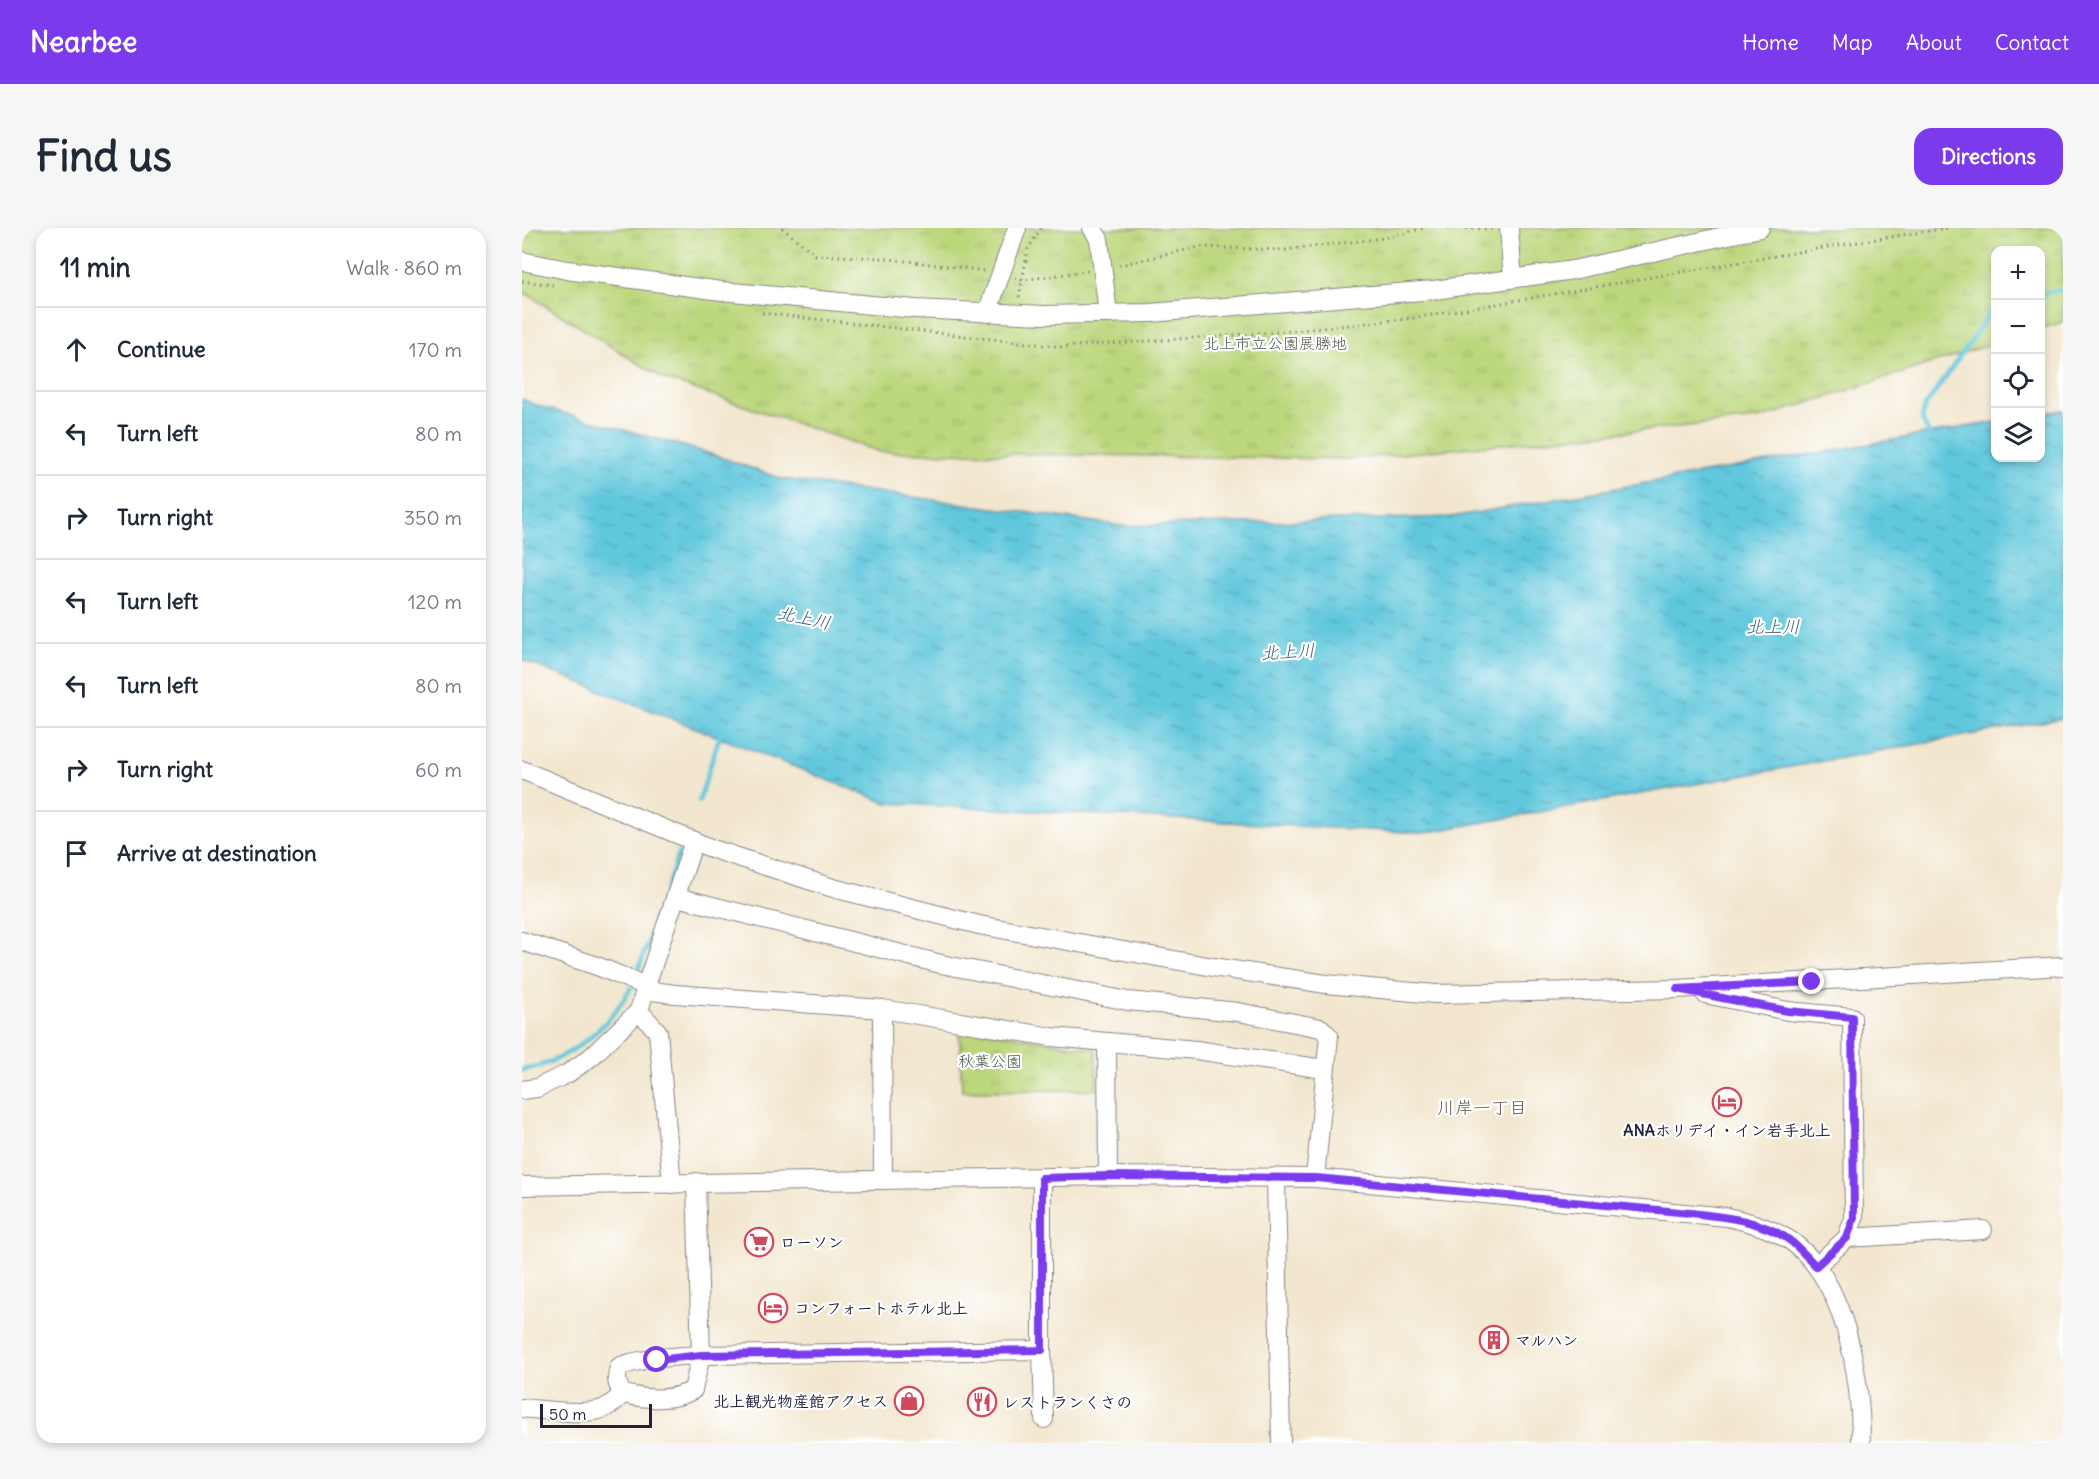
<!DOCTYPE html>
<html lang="en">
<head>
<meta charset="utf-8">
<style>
  body { margin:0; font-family:Delius,"Klee One",sans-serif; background:#f6f6f7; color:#1f2937 }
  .controls { position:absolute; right:18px; top:18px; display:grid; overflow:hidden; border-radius:12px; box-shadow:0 3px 9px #0003 }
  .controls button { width:54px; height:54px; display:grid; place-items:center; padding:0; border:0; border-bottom:2px solid #e0e1e3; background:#fff; color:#1f2937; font:30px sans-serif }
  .scale { position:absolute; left:18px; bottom:15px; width:112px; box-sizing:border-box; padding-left:6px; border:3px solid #22223b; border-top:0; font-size:16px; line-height:21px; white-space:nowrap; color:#22223b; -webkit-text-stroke:4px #fff; paint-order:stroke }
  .stop { position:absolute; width:18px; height:18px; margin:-14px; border:4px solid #7c3aed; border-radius:50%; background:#fff }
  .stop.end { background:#7c3aed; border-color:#fff; box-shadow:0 2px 6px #0008 }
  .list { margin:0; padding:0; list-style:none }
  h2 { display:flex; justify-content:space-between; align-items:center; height:78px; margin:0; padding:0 24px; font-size:26px }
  h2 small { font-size:20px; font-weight:400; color:#747a83 }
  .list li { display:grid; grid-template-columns:39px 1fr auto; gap:18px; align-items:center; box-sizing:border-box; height:84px; padding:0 24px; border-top:2px solid #e0e1e3 }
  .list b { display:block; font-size:22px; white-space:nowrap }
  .list em { font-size:20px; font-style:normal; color:#747a83 }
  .icon { flex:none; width:33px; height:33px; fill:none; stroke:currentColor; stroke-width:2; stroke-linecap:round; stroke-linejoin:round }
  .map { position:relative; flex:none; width:1541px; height:1215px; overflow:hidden; border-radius:18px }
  header { display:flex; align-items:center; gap:36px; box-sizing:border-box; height:84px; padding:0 30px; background:#7c3aed; color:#fff }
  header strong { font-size:28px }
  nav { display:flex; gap:33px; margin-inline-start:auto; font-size:21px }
  .intro { display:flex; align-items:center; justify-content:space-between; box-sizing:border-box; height:144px; padding:0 36px }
  h1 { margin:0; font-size:42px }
  .button { padding:15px 27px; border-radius:18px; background:#7c3aed; color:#fff; font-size:21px; font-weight:700 }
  main { display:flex; gap:36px; padding:0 36px }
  aside { flex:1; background:#fff; border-radius:18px; box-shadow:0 3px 9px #0003 }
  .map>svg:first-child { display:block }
  .park { fill:url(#park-tufts); stroke:#6f7c5c; stroke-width:1.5 }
  .water { fill:url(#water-ripples); stroke:#41758c; stroke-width:1.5 }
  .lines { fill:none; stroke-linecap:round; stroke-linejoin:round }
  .stream { stroke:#60c8dd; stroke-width:4.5 }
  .minor-casing { stroke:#8a8484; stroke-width:20 }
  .path { stroke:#8a8484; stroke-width:3; stroke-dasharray:1.5 4.5; stroke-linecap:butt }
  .minor { stroke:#fff; stroke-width:18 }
  .route { stroke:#7c3aed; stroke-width:8 }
  .labels { text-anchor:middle; stroke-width:4.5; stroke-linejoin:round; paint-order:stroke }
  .park-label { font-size:16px; fill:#50584e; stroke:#fff }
  .poi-label { font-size:16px; font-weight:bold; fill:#22223b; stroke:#fff; text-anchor:start }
  .water-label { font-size:18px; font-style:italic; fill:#385c74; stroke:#fff }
  .neighbourhood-label { font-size:18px; fill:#64534e; stroke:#fff }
</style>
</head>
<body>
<header>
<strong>Nearbee</strong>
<nav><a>Home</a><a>Map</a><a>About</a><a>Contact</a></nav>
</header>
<div class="intro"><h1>Find us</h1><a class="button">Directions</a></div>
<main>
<aside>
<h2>11 min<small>Walk · 860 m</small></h2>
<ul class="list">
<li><svg class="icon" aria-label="ahead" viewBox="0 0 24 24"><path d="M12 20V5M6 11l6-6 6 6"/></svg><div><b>Continue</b></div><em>170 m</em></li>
<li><svg class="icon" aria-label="left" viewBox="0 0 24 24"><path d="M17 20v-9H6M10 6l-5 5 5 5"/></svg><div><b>Turn left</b></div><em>80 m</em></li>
<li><svg class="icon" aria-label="right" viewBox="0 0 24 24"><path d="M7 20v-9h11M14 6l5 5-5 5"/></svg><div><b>Turn right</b></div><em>350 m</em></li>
<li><svg class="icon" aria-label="left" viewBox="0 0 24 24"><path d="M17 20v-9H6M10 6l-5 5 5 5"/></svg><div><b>Turn left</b></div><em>120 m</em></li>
<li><svg class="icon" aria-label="left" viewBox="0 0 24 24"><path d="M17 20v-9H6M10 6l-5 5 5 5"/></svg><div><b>Turn left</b></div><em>80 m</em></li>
<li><svg class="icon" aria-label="right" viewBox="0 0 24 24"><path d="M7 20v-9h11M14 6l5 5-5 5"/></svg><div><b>Turn right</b></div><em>60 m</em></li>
<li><svg class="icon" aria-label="arrive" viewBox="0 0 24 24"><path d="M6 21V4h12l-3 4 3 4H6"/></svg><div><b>Arrive at destination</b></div></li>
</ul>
</aside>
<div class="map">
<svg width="1541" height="1215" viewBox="0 0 1541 1215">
  <defs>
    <pattern id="park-tufts" width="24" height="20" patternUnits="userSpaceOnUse" patternTransform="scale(1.5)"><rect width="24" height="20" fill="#bcd77c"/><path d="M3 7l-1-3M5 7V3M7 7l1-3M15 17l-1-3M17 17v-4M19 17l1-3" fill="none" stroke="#a1b86c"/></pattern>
    <pattern id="water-ripples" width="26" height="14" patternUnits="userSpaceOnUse" patternTransform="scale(1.5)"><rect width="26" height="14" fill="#60c8dd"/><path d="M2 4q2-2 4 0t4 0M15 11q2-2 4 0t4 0" fill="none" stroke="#4fa2b4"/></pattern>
  </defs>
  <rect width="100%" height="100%" fill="#fff"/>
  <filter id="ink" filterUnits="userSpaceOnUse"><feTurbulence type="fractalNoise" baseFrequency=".0167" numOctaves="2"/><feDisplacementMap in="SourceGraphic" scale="12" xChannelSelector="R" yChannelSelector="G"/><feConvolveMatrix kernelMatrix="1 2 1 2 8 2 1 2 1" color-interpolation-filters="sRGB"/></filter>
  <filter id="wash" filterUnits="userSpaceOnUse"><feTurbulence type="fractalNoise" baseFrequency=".008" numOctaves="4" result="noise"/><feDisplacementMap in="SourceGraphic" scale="24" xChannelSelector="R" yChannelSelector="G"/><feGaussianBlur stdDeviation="1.35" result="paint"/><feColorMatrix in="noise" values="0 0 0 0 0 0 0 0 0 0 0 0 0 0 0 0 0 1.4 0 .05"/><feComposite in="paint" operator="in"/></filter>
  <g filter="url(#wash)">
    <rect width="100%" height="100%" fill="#f2e6ce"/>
    <!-- park -->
    <g class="park">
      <polygon points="0,0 1541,0 1541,94 1519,101 1518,22 1474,22 1473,115 1236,191 828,231 359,224 140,150 0,63"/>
      <polygon points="437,799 574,821 575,862 440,863"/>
    </g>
    <!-- water -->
    <polygon class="water" points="0,171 16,178 186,225 260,251 602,298 930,289 1473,194 1474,230 1518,230 1519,186 1541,182 1541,490 901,605 365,575 0,432"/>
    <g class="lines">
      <!-- stream -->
      <g class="stream">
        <polyline points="1518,65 1541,62"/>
        <polyline points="1409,209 1400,192 1402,180 1474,76"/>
        <polyline points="177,573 199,504"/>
        <polyline points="117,740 157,625"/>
        <path d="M0,842C46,834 86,800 109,760"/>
      </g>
    </g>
  </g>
  <g filter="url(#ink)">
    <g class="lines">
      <!-- minor casing -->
      <g class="minor-casing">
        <g id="minor">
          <polyline points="570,0 577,11 586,86"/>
          <polyline points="987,0 990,40"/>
          <polyline points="0,33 45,42 199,63 393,81 522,87 628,85 912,62 1051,42 1238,0"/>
          <polyline points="465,85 495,0"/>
          <polyline points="0,542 191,621 311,660 457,697 691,739 804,756 913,766 1155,761 1541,738"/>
          <polyline points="155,669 419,736 606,773 716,784 799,800 807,808 793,950"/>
          <polyline points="0,713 75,738 124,758 172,613"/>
          <polyline points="1183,766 1266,783 1330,789 1332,990 1325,1010 1294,1038"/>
          <polyline points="360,781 361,952"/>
          <polyline points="117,783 136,804 150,956"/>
          <polyline points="585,814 586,948"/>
          <polyline points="0,862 15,860 45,846 69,829 117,783 123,762 153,766 360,781 530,809 674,822 802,841"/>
          <polyline points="754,949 759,1215"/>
          <polyline points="520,950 520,1122 522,1191"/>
          <path d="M174,954L179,1127L171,1162C150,1174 124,1171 101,1166C94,1156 94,1150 97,1139C113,1131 159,1128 179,1127L520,1122"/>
          <path d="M0,958L586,948L793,950L1205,989C1228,994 1249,1000 1269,1013C1325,1053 1339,1152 1339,1215"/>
          <polyline points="1325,1010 1461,1002"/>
          <path d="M0,1180C21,1182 58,1187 77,1182C87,1180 94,1172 101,1166"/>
        </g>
      </g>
      <!-- path -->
      <g class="path">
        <polyline points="260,0 294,27 359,30 464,43"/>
        <polyline points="926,0 972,1"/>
        <polyline points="597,37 677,19 763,22 862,10 902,0"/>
        <polyline points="493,50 500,52 566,43"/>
        <polyline points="0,53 31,57"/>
        <polyline points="497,69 506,21 519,0"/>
        <polyline points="240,85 540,119 771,103 892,90 1329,15 1426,0"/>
      </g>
      <!-- minor -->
      <use href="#minor" class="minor"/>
    </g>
  </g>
  <g class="lines" filter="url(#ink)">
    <!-- route -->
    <path class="route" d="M135,1132L179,1127L520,1122V950L586,948L794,950L1168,985C1203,989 1243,992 1271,1015C1279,1022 1287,1031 1294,1038L1325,1010L1332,990L1330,789L1266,783L1155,761L1290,754"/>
  </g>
  <!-- icons -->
  <defs>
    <g id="hotel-ring" transform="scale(1.5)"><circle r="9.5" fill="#fff" stroke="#d1495b" stroke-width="1.5"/><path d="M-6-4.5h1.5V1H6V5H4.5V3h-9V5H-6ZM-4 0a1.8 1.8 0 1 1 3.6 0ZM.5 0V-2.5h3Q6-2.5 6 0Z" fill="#d1495b"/></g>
    <g id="supermarket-ring" transform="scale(1.5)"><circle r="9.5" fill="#fff" stroke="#d1495b" stroke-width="1.5"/><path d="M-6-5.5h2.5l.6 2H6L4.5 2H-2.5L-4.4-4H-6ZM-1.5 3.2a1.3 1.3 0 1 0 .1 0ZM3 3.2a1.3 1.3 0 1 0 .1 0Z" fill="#d1495b"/></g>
    <g id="building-ring" transform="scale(1.5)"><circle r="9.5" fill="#fff" stroke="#d1495b" stroke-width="1.5"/><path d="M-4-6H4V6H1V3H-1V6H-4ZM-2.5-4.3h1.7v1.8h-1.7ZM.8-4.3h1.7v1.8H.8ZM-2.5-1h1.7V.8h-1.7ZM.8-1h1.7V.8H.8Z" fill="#d1495b"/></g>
    <g id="shop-ring" transform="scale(1.5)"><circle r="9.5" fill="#fff" stroke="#d1495b" stroke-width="1.5"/><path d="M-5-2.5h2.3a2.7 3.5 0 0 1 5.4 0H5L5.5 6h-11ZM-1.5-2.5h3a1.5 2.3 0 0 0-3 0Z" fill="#d1495b"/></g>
    <g id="restaurant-ring" transform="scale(1.5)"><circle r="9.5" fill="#fff" stroke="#d1495b" stroke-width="1.5"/><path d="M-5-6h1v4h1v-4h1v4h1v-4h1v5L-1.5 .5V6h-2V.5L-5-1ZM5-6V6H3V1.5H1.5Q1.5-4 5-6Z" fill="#d1495b"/></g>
  </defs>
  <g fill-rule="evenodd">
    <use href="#hotel-ring" x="1205" y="874"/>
    <use href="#supermarket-ring" x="237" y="1014"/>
    <use href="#hotel-ring" x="251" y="1080"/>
    <use href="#building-ring" x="972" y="1112"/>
    <use href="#shop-ring" x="387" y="1173"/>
    <use href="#restaurant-ring" x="460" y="1174"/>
  </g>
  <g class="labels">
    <!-- park labels -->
    <g class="park-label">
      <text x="753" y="121">北上市立公園展勝地</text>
      <text x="468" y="839">秋葉公園</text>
    </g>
    <!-- poi labels -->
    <g class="poi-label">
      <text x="1205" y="908" text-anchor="middle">ANAホリデイ・イン岩手北上</text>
      <text x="258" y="1020">ローソン</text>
      <text x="272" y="1086">コンフォートホテル北上</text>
      <text x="993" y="1118">マルハン</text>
      <text x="366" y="1179" text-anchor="end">北上観光物産館アクセス</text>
      <text x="481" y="1180">レストランくさの</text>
    </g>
    <!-- water labels -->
    <g class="water-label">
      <text transform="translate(282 390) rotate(12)" y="6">北上川</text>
      <text x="1251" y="405">北上川</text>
      <text transform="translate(766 424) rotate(-3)" y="6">北上川</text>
    </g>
    <!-- neighbourhood labels -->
    <g class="neighbourhood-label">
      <text x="960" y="886">川岸一丁目</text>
    </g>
  </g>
</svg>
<div class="controls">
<button>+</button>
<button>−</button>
<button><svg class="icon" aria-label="locate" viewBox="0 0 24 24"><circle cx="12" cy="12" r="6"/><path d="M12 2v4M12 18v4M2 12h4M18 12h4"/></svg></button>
<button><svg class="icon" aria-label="layers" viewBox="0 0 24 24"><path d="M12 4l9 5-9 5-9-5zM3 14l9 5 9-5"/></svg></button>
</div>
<div class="scale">50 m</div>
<div class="stop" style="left:135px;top:1132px"></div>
<div class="stop end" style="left:1290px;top:754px"></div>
</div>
</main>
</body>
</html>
